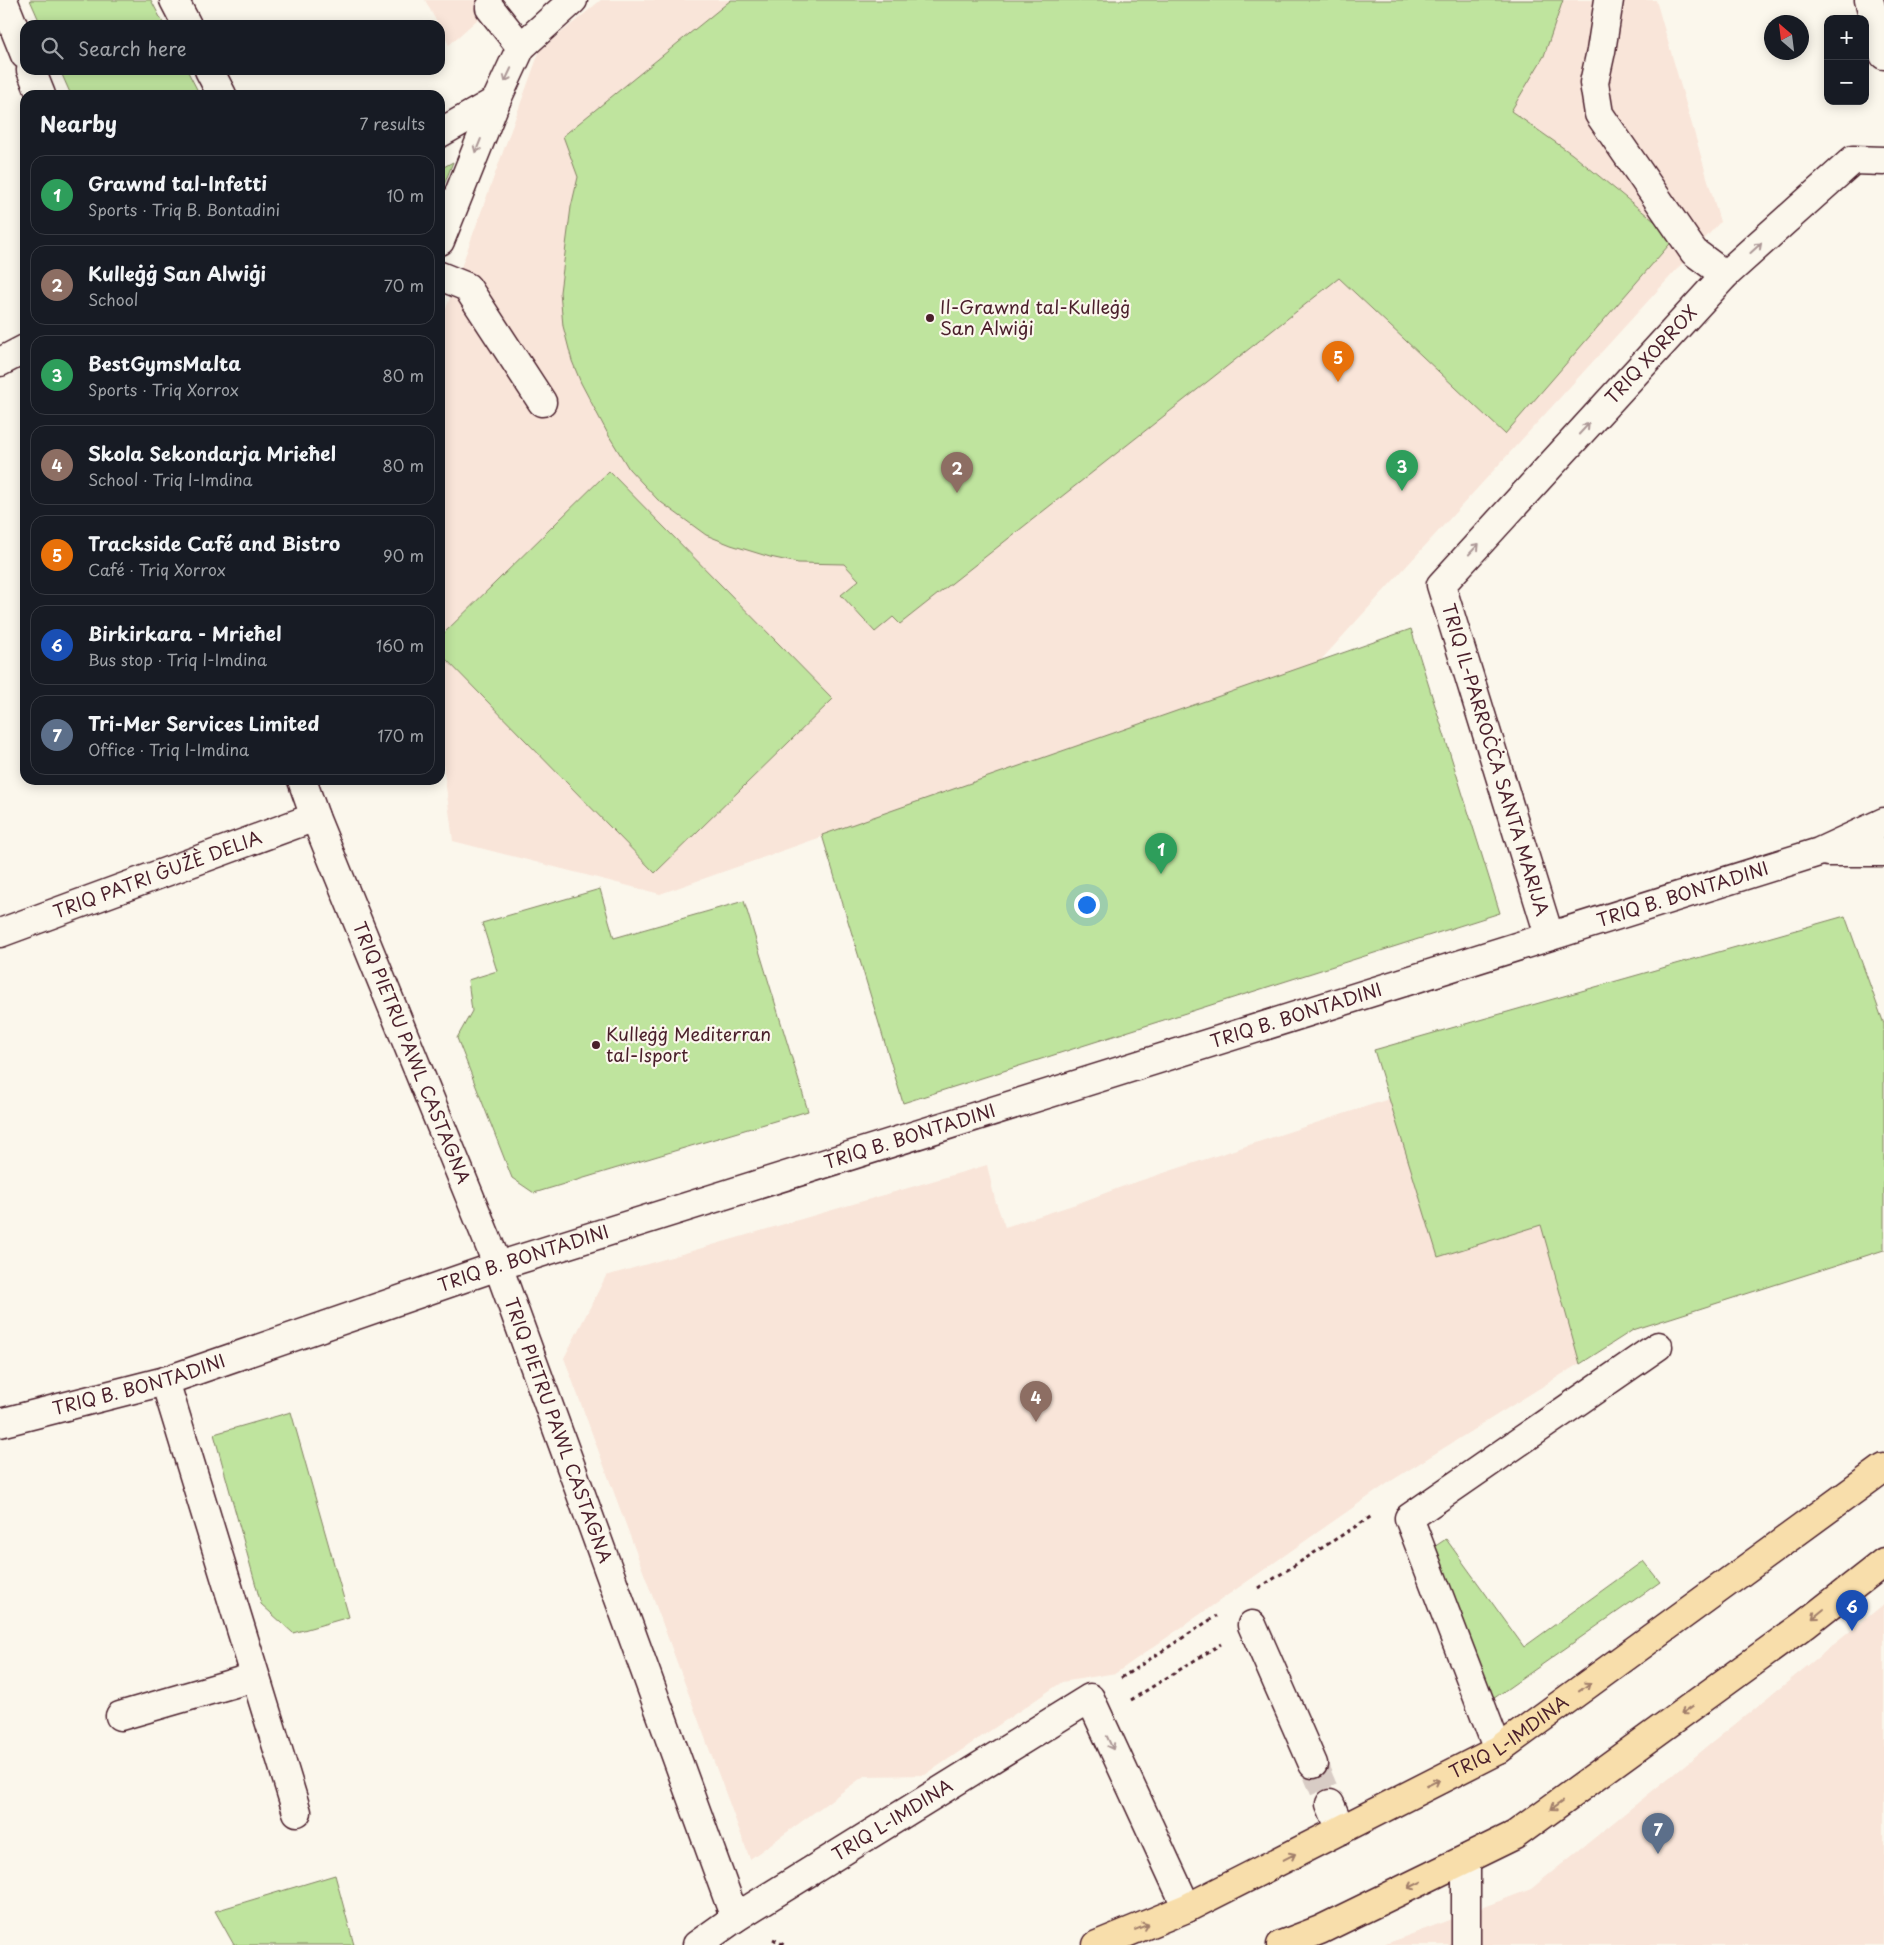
<!DOCTYPE html>
<html lang="en">
<head>
<meta charset="utf-8">
<style>
  body { margin:0; font-family:"Playpen Sans",sans-serif; background:#242831; color:#f1f3f6 }
  .controls { position:absolute; right:15px; top:15px; display:grid; overflow:hidden; border-radius:10px; box-shadow:0 2px 12px #0003 }
  .controls button { width:45px; height:45px; display:grid; place-items:center; padding:0; border:0; border-bottom:1px solid #363941; background:#171b24; color:#f1f3f6; font:25px sans-serif }
  .compass { position:absolute; left:1764px; top:15px; width:45px; height:45px; border-radius:50%; background:#171b24; box-shadow:0 2px 12px #0003; rotate:332deg }
  .you { position:absolute; left:1086px; top:904px; width:18px; height:18px; margin:-12px; border:4px solid #fff; border-radius:50%; background:#1a73e8; box-shadow:0 0 0 8px #1a73e833 }
  .badge { display:grid; place-items:center; width:32px; height:32px; border-radius:50%; background:#a6949b; color:#fff; font-size:16px; font-weight:700 }
  .pin { position:absolute; translate:-50% -41px; filter:drop-shadow(0 1px 2px #0008) }
  .pin::after { content:''; position:absolute; top:26px; width:18px; height:15px; background:inherit; clip-path:polygon(0 0,100% 0,50% 100%) }
  .list { margin:0; padding:0; list-style:none }
  h2 { display:flex; justify-content:space-between; align-items:center; height:65px; margin:0; padding:0 20px; font-size:21px }
  h2 small { font-size:16px; font-weight:400; color:#9ea1a6 }
  .list li { display:grid; grid-template-columns:32px 1fr auto; gap:15px; align-items:center; box-sizing:border-box; height:80px; margin:0 10px 10px; padding:0 10px; border:1px solid #363941; border-radius:15px }
  .list b { display:block; font-size:19px; white-space:nowrap }
  .list p { margin:0; font-size:16px; white-space:nowrap; color:#9ea1a6 }
  .list em { font-size:16px; font-style:normal; color:#9ea1a6 }
  .icon { flex:none; width:28px; height:28px; fill:none; stroke:currentColor; stroke-width:2; stroke-linecap:round; stroke-linejoin:round }
  .map { position:relative; flex:none; width:1884px; height:1945px; overflow:hidden }
  .search { position:absolute; background:#171b24; box-shadow:0 2px 12px #0003; left:20px; top:20px; width:425px; height:55px; display:flex; align-items:center; gap:12px; box-sizing:border-box; padding:0 18px; border-radius:15px; color:#9ea1a6; font-size:19px }
  .panel { position:absolute; background:#171b24; box-shadow:0 2px 12px #0003; left:20px; top:90px; width:425px; height:695px; border-radius:15px }
  .map>svg:first-child { display:block }
  .built { fill:#f9e5d9 }
  .green { fill:#bfe49e; stroke:#848264 }
  .lines { fill:none; stroke-linecap:round; stroke-linejoin:round }
  .minor-tunnel { stroke:#d8ccc5; stroke-width:28; stroke-dasharray:28 14; stroke-linecap:butt }
  .minor-casing { stroke:#4a1f2b; stroke-width:31 }
  .major-casing { stroke:#4a1f2b; stroke-width:31 }
  .path { stroke:#4a1f2b; stroke-width:3; stroke-dasharray:4 4; stroke-linecap:butt }
  .minor { stroke:#fbf7ec; stroke-width:28 }
  .major { stroke:#f8deab; stroke-width:28 }
  .oneway { stroke:#ab9695 }
  .oneway2 { stroke:#a17e6b }
  .poi-dot { fill:#4a1f2b; stroke:#fbf7ec; stroke-width:2 }
  .labels { text-anchor:middle; stroke-width:4.5; stroke-linejoin:round; paint-order:stroke }
  .poi-label { font-size:18px; fill:#4a1f2b; stroke:#fbf7ec; text-anchor:start }
  .street-label { font-size:18px; fill:#4a1f2b; stroke:#fbf7ec }
</style>
</head>
<body>
<div class="map">
<svg width="1884" height="1945" viewBox="0 0 1884 1945">
  <rect width="100%" height="100%" fill="#fbf7ec"/>
  <filter id="ink" filterUnits="userSpaceOnUse"><feTurbulence type="fractalNoise" baseFrequency=".02" numOctaves="2"/><feDisplacementMap in="SourceGraphic" scale="10" xChannelSelector="R" yChannelSelector="G"/><feConvolveMatrix kernelMatrix="1 2 1 2 8 2 1 2 1" color-interpolation-filters="sRGB"/></filter>
  <g filter="url(#ink)">
    <!-- built -->
    <g class="built">
      <polygon points="425,0 499,0 449,45"/>
      <polygon points="601,0 1656,0 1720,222 1320,661 660,894 453,841 440,740 440,325 540,50"/>
      <polygon points="1845,916 1884,1024 1884,1250 1633,1330 1391,1481 1116,1673 1062,1682 925,1775 864,1776 750,1859 564,1358 606,1276 987,1165 995,1200 1005,1227 1076,1204 1124,1186 1389,1099 1374,1050"/>
      <polygon points="1884,1604 1884,1945 1383,1945 1531,1889"/>
    </g>
    <!-- green -->
    <g class="green">
      <polygon points="30,0 151,0 164,25 41,25"/>
      <polygon points="731,0 1563,0 1544,56 1511,111 1572,154 1675,238 1505,434 1339,278 900,624 893,617 875,632 841,595 859,580 844,564 798,563 770,557 731,545 706,535 658,500 629,469 609,436 581,383 572,361 563,326 560,292 571,207 578,177 563,136"/>
      <polygon points="60,70 187,70 200,95 71,95"/>
      <polygon points="453,162 440,195 440,169"/>
      <polygon points="609,471 833,699 655,873 440,653 440,637"/>
      <polygon points="1411,629 1500,913 903,1103 822,835"/>
      <polygon points="600,889 614,938 744,901 808,1111 534,1193 512,1178 457,1038 472,1011 468,980 497,971 482,923"/>
      <polygon points="1845,916 1884,1024 1884,1250 1633,1330 1580,1364 1541,1225 1438,1257 1374,1050"/>
      <polygon points="291,1412 349,1617 293,1633 261,1604 214,1434"/>
      <polygon points="1446,1539 1524,1647 1643,1561 1660,1582 1490,1701 1431,1549"/>
      <polygon points="335,1875 354,1945 234,1945 215,1911"/>
    </g>
    <g class="lines">
      <!-- minor-tunnel -->
      <polyline class="minor-tunnel" points="1313,1764 1330,1804"/>
      <!-- minor casing -->
      <g class="minor-casing">
        <g id="minor">
          <polyline points="3,0 25,55"/>
          <polyline points="174,0 187,25"/>
          <polyline points="1609,0 1601,51 1594,83 1599,114 1694,252 1725,275"/>
          <polyline points="1869,0 1884,55"/>
          <polyline points="490,8 521,47"/>
          <polyline points="31,70 41,95"/>
          <polyline points="209,70 222,95"/>
          <polyline points="440,133 496,101"/>
          <polyline points="440,241 496,101 521,47 573,0"/>
          <polyline points="440,276 467,287 542,402"/>
          <polyline points="0,362 25,349"/>
          <path id="s1" d="M302,780L315,817L498,1266L735,1918"/>
          <polyline points="1828,852 1884,852"/>
          <path id="s2" d="M0,933L315,817"/>
          <path id="s3" d="M1549,935L1441,585L1725,275L1853,160L1884,161"/>
          <polyline points="165,1381 297,1812"/>
          <path id="s4" d="M0,1423L165,1381L498,1266L1819,852L1884,822"/>
          <polyline points="1252,1625 1313,1764"/>
          <polyline points="120,1716 255,1677"/>
          <polyline points="1498,1750 1409,1518 1658,1346"/>
          <polyline points="1330,1804 1341,1830"/>
          <polyline points="1466,1860 1466,1945"/>
          <path id="s5" d="M697,1945L735,1918L1090,1698L1187,1908"/>
        </g>
      </g>
      <!-- major casing -->
      <g class="major-casing">
        <g id="major">
          <path id="s6" d="M1097,1945L1187,1908L1498,1750L1884,1468"/>
          <polyline points="1281,1945 1320,1930 1515,1835 1805,1624 1884,1562"/>
        </g>
      </g>
      <!-- path -->
      <g class="path">
        <polyline points="1259,1588 1372,1516"/>
        <polyline points="1121,1678 1216,1616"/>
        <polyline points="1131,1700 1221,1644"/>
        <polyline points="773,1939 784,1945"/>
      </g>
      <!-- minor -->
      <use href="#minor" class="minor"/>
      <!-- major -->
      <use href="#major" class="major"/>
    </g>
    <!-- one-way arrows -->
    <defs><path id="oneway-shaft" d="M-6 0H5M1.5-3L5.5 0L1.5 3" fill="none" stroke-width="1.6" stroke-linecap="round" stroke-linejoin="round" transform="scale(1.25)"/></defs>
    <g class="oneway">
      <use href="#oneway-shaft" transform="translate(508 75) rotate(115)"/>
      <use href="#oneway-shaft" transform="translate(478 146) rotate(112)"/>
      <use href="#oneway-shaft" transform="translate(1756 248) rotate(-42)"/>
      <use href="#oneway-shaft" transform="translate(1584 429) rotate(-47)"/>
      <use href="#oneway-shaft" transform="translate(1474 549) rotate(-47)"/>
      <use href="#oneway-shaft" transform="translate(1110 1743) rotate(65)"/>
    </g>
    <g class="oneway2">
      <use href="#oneway-shaft" transform="translate(1818 1614) rotate(141)"/>
      <use href="#oneway-shaft" transform="translate(1585 1687) rotate(-36)"/>
      <use href="#oneway-shaft" transform="translate(1687 1710) rotate(144)"/>
      <use href="#oneway-shaft" transform="translate(1433 1783) rotate(-27)"/>
      <use href="#oneway-shaft" transform="translate(1556 1806) rotate(144)"/>
      <use href="#oneway-shaft" transform="translate(1289 1857) rotate(-27)"/>
      <use href="#oneway-shaft" transform="translate(1415 1885) rotate(154)"/>
      <use href="#oneway-shaft" transform="translate(1142 1927) rotate(-22)"/>
    </g>
  </g>
  <!-- markers -->
  <g class="poi-dot">
    <circle cx="930" cy="318" r="5"/>
    <circle cx="596" cy="1045" r="5"/>
  </g>
  <g class="labels">
    <!-- poi labels -->
    <g class="poi-label">
      <text x="940" y="314">Il-Grawnd tal-Kulleġġ<tspan x="940" dy="21">San Alwiġi</tspan></text>
      <text x="606" y="1041">Kulleġġ Mediterran<tspan x="606" dy="21">tal-Isport</tspan></text>
    </g>
    <!-- street labels -->
    <g class="street-label">
      <text dy="6" stroke="none"><textPath href="#s3" startOffset="678">TRIQ XORROX</textPath></text>
      <text transform="translate(1495 760) rotate(73)" y="6">TRIQ IL-PARROĊĊA SANTA MARIJA</text>
      <text dy="6" stroke="none"><textPath href="#s2" startOffset="168">TRIQ PATRI ĠUŻÈ DELIA</textPath></text>
      <text dy="6" stroke="none"><textPath href="#s4" startOffset="1764">TRIQ B. BONTADINI</textPath></text>
      <text dy="6" stroke="none"><textPath href="#s4" startOffset="1359">TRIQ B. BONTADINI</textPath></text>
      <text dy="6" stroke="none"><textPath href="#s1" startOffset="294">TRIQ PIETRU PAWL CASTAGNA</textPath></text>
      <text dy="6" stroke="none"><textPath href="#s4" startOffset="954">TRIQ B. BONTADINI</textPath></text>
      <text dy="6" stroke="none"><textPath href="#s4" startOffset="549">TRIQ B. BONTADINI</textPath></text>
      <text dy="6" stroke="none"><textPath href="#s4" startOffset="144">TRIQ B. BONTADINI</textPath></text>
      <text dy="6" stroke="none"><textPath href="#s1" startOffset="699">TRIQ PIETRU PAWL CASTAGNA</textPath></text>
      <text dy="6" stroke="none"><textPath href="#s6" startOffset="462">TRIQ L-IMDINA</textPath></text>
      <text dy="6" stroke="none"><textPath href="#s5" startOffset="232">TRIQ L-IMDINA</textPath></text>
    </g>
  </g>
</svg>
<div class="controls">
<button>+</button>
<button>−</button>
</div>
<svg class="compass" viewBox="-18 -18 36 36"><path d="M0-13l5 13h-10z" fill="#e53935"/><path d="M0 13l5-13h-10z" fill="#9ea1a6"/></svg>
<div class="you"></div>
<div class="pin badge" style="left:1161px;top:874px;background:#2e9e5b">1</div>
<div class="pin badge" style="left:957px;top:493px;background:#8d6e63">2</div>
<div class="pin badge" style="left:1402px;top:491px;background:#2e9e5b">3</div>
<div class="pin badge" style="left:1036px;top:1422px;background:#8d6e63">4</div>
<div class="pin badge" style="left:1338px;top:382px;background:#e8710a">5</div>
<div class="pin badge" style="left:1852px;top:1631px;background:#1a4fb4">6</div>
<div class="pin badge" style="left:1658px;top:1854px;background:#5c6f8a">7</div>
<div class="search"><svg class="icon" aria-label="search" viewBox="0 0 24 24"><circle cx="10" cy="10" r="6"/><path d="M15 15l6 6"/></svg>Search here</div>
<section class="panel">
<h2>Nearby<small>7 results</small></h2>
<ul class="list">
<li><span class="badge" style="background:#2e9e5b">1</span><div><b>Grawnd tal-Infetti</b><p>Sports · Triq B. Bontadini</p></div><em>10 m</em></li>
<li><span class="badge" style="background:#8d6e63">2</span><div><b>Kulleġġ San Alwiġi</b><p>School</p></div><em>70 m</em></li>
<li><span class="badge" style="background:#2e9e5b">3</span><div><b>BestGymsMalta</b><p>Sports · Triq Xorrox</p></div><em>80 m</em></li>
<li><span class="badge" style="background:#8d6e63">4</span><div><b>Skola Sekondarja Mrieħel</b><p>School · Triq l-Imdina</p></div><em>80 m</em></li>
<li><span class="badge" style="background:#e8710a">5</span><div><b>Trackside Café and Bistro</b><p>Café · Triq Xorrox</p></div><em>90 m</em></li>
<li><span class="badge" style="background:#1a4fb4">6</span><div><b>Birkirkara - Mrieħel</b><p>Bus stop · Triq l-Imdina</p></div><em>160 m</em></li>
<li><span class="badge" style="background:#5c6f8a">7</span><div><b>Tri-Mer Services Limited</b><p>Office · Triq l-Imdina</p></div><em>170 m</em></li>
</ul>
</section>
</div>
</body>
</html>
